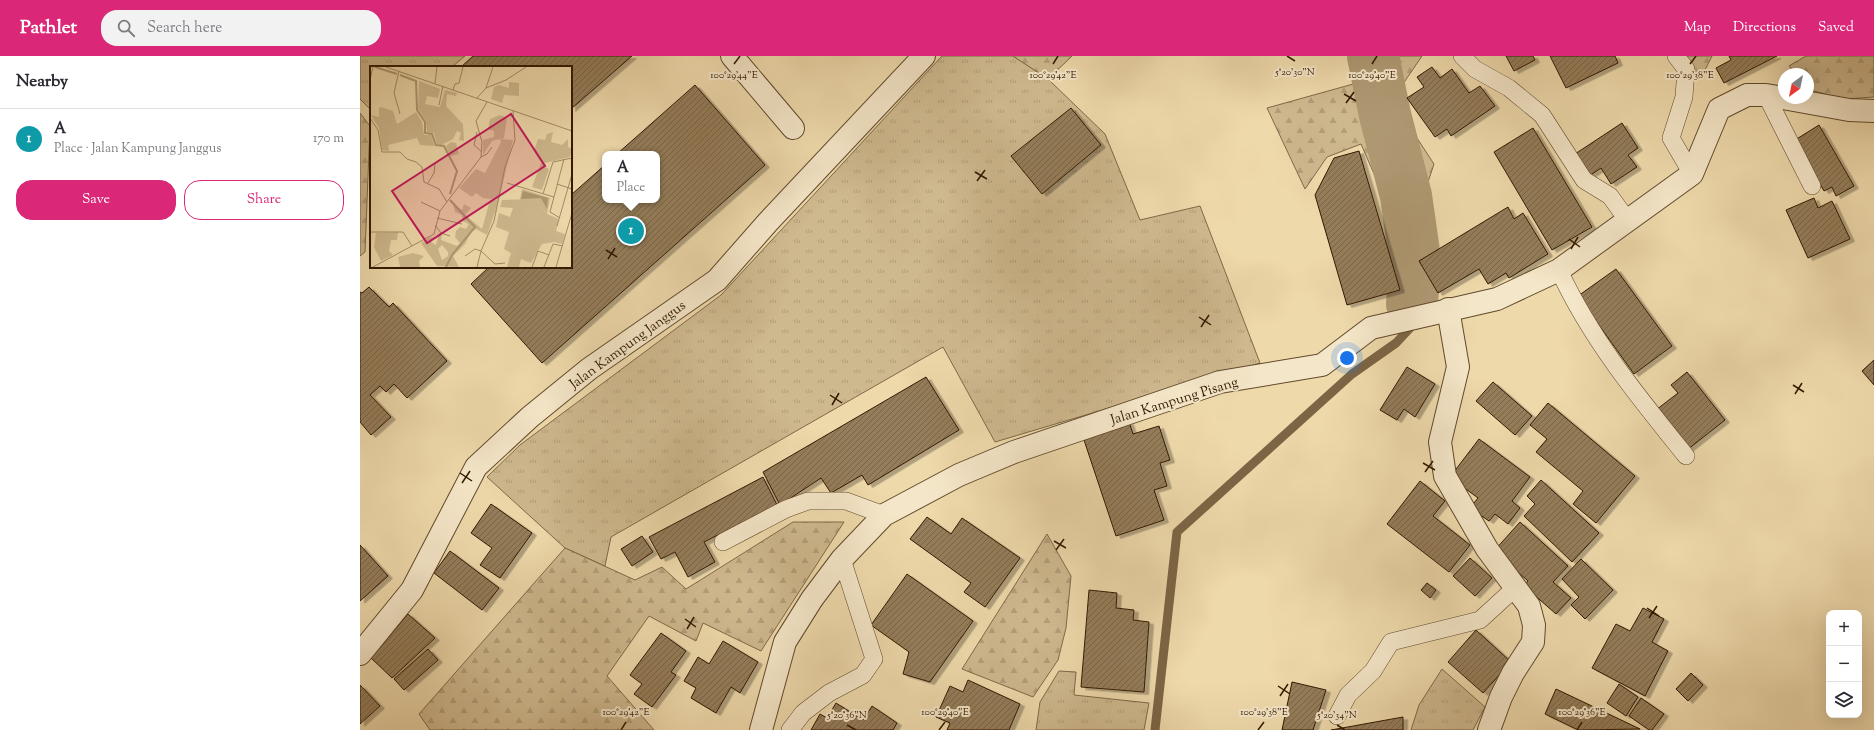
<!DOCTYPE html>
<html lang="en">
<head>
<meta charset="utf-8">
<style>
  body { margin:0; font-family:"Sorts Mill Goudy",serif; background:#f2f2f3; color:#2b2b33 }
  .controls { position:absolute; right:12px; bottom:12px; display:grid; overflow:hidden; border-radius:8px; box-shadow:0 4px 16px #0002 }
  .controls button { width:36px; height:36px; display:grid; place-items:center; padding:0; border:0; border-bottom:1px solid #e1e1e2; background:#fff; color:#2b2b33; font:20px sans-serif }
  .compass { position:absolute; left:1418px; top:12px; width:36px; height:36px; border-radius:50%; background:#fff; box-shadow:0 4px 16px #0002; rotate:213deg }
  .you { position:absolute; left:987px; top:302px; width:14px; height:14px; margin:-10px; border:3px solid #fff; border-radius:50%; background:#1a73e8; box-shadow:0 0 0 6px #1a73e833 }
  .badge { display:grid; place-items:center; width:26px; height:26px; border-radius:50%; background:#db2777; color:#fff; font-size:13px; font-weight:700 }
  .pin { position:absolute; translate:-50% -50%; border:2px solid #fff; box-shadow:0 1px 4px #0006 }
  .popup { position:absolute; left:242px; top:95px; width:58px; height:52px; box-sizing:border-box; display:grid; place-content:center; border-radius:8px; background:#fff; filter:drop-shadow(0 1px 3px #0005); font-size:13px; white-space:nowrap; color:#7c7c81 }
  .popup b { font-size:15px; color:#2b2b33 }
  .popup::after { content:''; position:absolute; left:50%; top:100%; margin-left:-8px; border:8px solid transparent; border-top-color:#fff }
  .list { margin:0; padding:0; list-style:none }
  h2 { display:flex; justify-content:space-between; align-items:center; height:52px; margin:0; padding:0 16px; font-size:17px }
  h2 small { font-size:13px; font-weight:400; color:#7c7c81 }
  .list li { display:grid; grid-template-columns:26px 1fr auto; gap:12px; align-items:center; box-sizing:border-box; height:60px; padding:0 16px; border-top:1px solid #e1e1e2 }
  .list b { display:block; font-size:15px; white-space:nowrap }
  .list p { margin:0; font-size:13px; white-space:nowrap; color:#7c7c81 }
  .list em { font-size:13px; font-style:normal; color:#7c7c81 }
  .actions { display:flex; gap:8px; padding:12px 16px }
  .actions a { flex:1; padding:9px 0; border:1px solid #db2777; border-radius:16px; text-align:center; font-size:14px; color:#db2777 }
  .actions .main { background:#db2777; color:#fff }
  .icon { flex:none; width:22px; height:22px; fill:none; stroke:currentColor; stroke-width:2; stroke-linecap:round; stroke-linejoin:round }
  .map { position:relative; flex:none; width:1514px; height:674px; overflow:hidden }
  header { display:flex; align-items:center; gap:24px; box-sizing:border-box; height:56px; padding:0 20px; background:#db2777; color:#fff }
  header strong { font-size:19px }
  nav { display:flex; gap:22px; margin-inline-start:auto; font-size:14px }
  .search { width:280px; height:36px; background:#f2f2f3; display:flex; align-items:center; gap:10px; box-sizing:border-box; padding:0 14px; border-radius:16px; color:#7c7c81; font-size:15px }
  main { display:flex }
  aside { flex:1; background:#fff }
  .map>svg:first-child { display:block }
  .grass { fill:url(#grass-tufts); stroke:#806848 }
  .forest { fill:url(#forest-firs); stroke:#806848 }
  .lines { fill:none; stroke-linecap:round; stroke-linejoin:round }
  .stream { stroke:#7c6545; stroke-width:9 }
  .river { stroke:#ae9872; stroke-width:52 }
  .building { fill:url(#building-hatch); stroke:#321902; filter:url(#shadow) }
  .service-casing { stroke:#61492c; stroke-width:18 }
  .minor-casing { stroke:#61492c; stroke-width:24 }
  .service { stroke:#f4e6c8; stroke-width:17 }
  .minor { stroke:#f4e6c8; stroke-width:22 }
  .ticks { fill:none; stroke:#321902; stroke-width:1.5 }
  .labels { text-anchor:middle; stroke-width:4; stroke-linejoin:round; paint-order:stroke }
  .street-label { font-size:14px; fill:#321902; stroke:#f4e6c8 }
  .inset-river { fill:none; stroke:#ae9872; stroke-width:2 }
  .inset-road { fill:none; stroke:#a38c67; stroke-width:1 }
  .view { fill:#c2185b; fill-opacity:0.15; stroke:#c2185b; stroke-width:2 }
  .inset-edge { fill:none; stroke:#321902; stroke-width:2 }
  .ticks-label { font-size:10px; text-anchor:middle; fill:#321902; stroke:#f4e6c8; stroke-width:4; stroke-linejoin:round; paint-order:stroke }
</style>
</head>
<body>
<header>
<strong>Pathlet</strong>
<div class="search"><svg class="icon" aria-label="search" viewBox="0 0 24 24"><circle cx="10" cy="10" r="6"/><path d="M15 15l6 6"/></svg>Search here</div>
<nav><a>Map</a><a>Directions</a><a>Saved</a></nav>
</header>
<main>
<aside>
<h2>Nearby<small></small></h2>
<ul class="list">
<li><span class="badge" style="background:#0f9aa8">1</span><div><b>A</b><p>Place · Jalan Kampung Janggus</p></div><em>170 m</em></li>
</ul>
<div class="actions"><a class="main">Save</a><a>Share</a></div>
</aside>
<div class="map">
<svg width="1514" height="674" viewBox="0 0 1514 674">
  <defs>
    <pattern id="grass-tufts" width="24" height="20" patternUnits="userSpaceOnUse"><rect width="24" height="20" fill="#ceb88e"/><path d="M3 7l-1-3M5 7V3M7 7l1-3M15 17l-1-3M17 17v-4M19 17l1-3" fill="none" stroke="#b19e79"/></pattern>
    <pattern id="forest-firs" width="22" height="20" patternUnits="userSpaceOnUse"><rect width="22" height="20" fill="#ceb88e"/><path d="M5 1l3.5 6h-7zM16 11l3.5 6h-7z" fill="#b19e79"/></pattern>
    <pattern id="building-hatch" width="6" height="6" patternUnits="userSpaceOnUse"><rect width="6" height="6" fill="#947d5a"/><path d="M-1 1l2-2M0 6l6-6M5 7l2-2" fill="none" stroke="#796648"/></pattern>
    <filter id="shadow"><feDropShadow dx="4.5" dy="2.5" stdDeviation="0" flood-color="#0004"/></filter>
  </defs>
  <rect width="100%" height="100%" fill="#eed9ab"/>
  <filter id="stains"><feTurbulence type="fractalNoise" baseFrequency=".005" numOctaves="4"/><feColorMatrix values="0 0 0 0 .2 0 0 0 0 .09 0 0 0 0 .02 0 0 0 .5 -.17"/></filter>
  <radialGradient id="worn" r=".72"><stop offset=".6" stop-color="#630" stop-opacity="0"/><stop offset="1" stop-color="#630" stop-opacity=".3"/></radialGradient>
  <!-- grass -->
  <g class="grass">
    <polygon points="0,0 105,0 92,11 11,11 11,54 0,43"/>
    <polygon points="582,0 653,0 688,23 745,78 780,164 840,150 900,307 635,386 583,291 251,481 245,510 205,492 127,421 160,389 361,239"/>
    <polygon points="1082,613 1125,651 1113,674 1051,674 1059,649"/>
    <polygon points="699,615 716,616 714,639 789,647 784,674 676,674 680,646"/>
  </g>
  <!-- forest -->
  <g class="forest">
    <polygon points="653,0 712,0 688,23"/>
    <polygon points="998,0 1062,0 1032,44 1074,108 1068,126 1068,164 1047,194 1001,88 967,101 945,133 907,52 1004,25"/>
    <polygon points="1320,0 1352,0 1342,20 1317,3"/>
    <polygon points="1446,0 1514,0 1514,41 1485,43 1450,34 1448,32 1448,18 1436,18 1429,10"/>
    <polygon points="0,57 10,70 5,196 0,200"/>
    <polygon points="433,466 484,466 401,595 343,567 336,585 289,560 247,620 294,674 70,674 59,658 205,492 275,524 302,511 326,533"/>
    <polygon points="687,478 711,520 706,572 698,604 673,641 602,613"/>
  </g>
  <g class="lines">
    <!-- stream -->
    <polyline class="stream" points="795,674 817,476 992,318 1036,287 1050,272"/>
    <!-- river -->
    <polyline class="river" points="1013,0 1025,59 1046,140 1055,203 1052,248"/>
  </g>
  <!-- building -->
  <g class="building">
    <polygon points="113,0 272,0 211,53 211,11 101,11"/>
    <polygon points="1146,0 1173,0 1175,4 1154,15"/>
    <polygon points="1190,0 1255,0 1258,7 1206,32"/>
    <polygon points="1369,0 1417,0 1364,27 1356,12 1371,4"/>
    <polygon points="1072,11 1080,22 1092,13 1109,37 1120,30 1135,50 1091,80 1087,73 1075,81 1047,42 1064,31 1057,21"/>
    <polygon points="335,29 405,109 182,307 111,228 129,211 211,211 211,139 245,109 245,144 297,144 297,98 257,98"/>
    <polygon points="711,52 741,89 682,138 651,100"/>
    <polygon points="1262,67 1278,92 1268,99 1277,111 1251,128 1241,112 1229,120 1215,98"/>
    <polygon points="1459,69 1494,130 1476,140 1472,131 1464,135 1435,84"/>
    <polygon points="1173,72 1232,171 1192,194 1134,96"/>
    <polygon points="999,95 1040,234 987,249 955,139 974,102"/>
    <polygon points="1454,142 1458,152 1472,145 1490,183 1448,202 1426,154"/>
    <polygon points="1148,151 1154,163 1163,157 1188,198 1149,222 1146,217 1128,228 1119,213 1078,237 1059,205"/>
    <polygon points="1256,213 1312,290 1274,318 1218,240"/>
    <polygon points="9,231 29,251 33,247 87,305 47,342 34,328 26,336 20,330 10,339 31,361 11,379 0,366 0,236 2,237"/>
    <polygon points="1514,304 1514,329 1502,315"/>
    <polygon points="1047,311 1075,328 1055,361 1044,353 1037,364 1020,354"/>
    <polygon points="1327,316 1365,364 1327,394 1296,354 1318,337 1311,329"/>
    <polygon points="566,321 599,374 508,429 502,419 471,437 461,422 420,449 403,416"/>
    <polygon points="1133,326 1172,360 1155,379 1116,345"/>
    <polygon points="1188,347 1275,420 1236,467 1213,448 1223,435 1176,396 1187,383 1170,369"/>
    <polygon points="769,366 773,378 799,370 810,404 800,407 807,430 794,434 804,464 756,480 723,381"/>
    <polygon points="1119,383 1170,421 1152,445 1160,452 1148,468 1135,458 1129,465 1110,452 1118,442 1090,421"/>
    <polygon points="403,421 417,449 344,486 355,506 328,521 315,496 301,503 289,481"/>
    <polygon points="1181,424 1239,477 1212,506 1164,460 1175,448 1167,440"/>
    <polygon points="1060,425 1085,445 1073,460 1110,489 1089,516 1027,468"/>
    <polygon points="131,448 172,477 140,522 120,509 132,492 111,477"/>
    <polygon points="567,461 591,478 602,462 660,502 625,551 604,536 611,527 550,483"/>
    <polygon points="1160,466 1208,510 1193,526 1211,542 1196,558 1164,530 1168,525 1134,495"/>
    <polygon points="282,480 293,496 272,510 261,493"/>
    <polygon points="0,489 28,520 0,545"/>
    <polygon points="90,495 139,532 122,554 74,517"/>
    <polygon points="1110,502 1132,522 1115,540 1093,520"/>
    <polygon points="1221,503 1253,534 1225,563 1211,549 1219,541 1202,523"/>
    <polygon points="547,518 613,565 570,626 543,618 549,596 511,569"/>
    <polygon points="1067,527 1076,534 1070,542 1061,534"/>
    <polygon points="729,534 757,537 756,552 774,554 773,564 789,566 784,636 721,631"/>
    <polygon points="1283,552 1304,563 1292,586 1308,595 1285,640 1232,612 1256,568 1270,575"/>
    <polygon points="48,558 75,582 32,622 11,602"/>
    <polygon points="1116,574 1151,606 1123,637 1088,606"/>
    <polygon points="301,577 326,595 311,616 316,619 292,651 274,638 282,628 270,619"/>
    <polygon points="363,585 398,606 380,637 371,631 356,657 331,642 336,632 324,625 338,601 349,608"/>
    <polygon points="68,593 78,604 44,634 34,623"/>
    <polygon points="1331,617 1343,629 1328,645 1316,633"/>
    <polygon points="608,624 660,648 649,674 587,674 590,667 576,661 590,630 603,636"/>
    <polygon points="932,626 966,634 953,674 922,674"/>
    <polygon points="1259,628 1278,641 1266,660 1247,647"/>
    <polygon points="0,629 20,650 0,668"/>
    <polygon points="1196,633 1280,673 1218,674 1185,658"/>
    <polygon points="1281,642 1304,658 1292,674 1289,674 1269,660"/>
    <polygon points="476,647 503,664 512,650 537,667 533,674 451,674 460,658 467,662"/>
    <polygon points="1043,661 1043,674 971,674"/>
  </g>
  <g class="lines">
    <!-- service casing -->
    <g class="service-casing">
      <g id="service">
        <polyline points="1102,0 1115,13 1149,32 1182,59 1224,124 1250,140 1268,165"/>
        <polyline points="1316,0 1326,13 1324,41 1311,82 1332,118"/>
        <polyline points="1406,39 1452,130"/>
        <path d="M1199,214C1230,282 1279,342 1326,400"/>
        <polyline points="363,486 426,453 448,445 486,445 524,459"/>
        <polyline points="977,660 988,639 1013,615 1031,586 1120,564 1155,532"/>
        <polyline points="430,674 443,657 469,637 503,619 514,603 482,503"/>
      </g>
    </g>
    <!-- minor casing -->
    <g class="minor-casing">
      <g id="minor">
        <polyline points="372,0 433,72"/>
        <polyline points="1088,253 1098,311 1080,386 1085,420 1127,493 1169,550 1174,569 1173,586 1153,617 1141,641 1129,674"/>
        <polyline points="0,598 52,534 116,411 170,361 229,313 357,224 408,166 564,0"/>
        <polyline points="401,674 425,586 452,543 482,503 524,459 599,419 654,396 860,326 962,309 1011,272 1137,243 1199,214 1332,118 1359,53 1387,39 1406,39 1489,54 1514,55"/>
      </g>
    </g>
    <!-- service -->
    <use href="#service" class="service"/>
    <!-- minor -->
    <use href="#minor" class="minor"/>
  </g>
  <!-- ticks -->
  <path class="ticks" d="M927,0L935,5M374,8L380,0M693,8L698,0M1012,8L1017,0M1330,8L1336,0M984,38L996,45M986,47L994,36M615,116L627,123M617,125L625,114M1209,183L1220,191M1211,193L1218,181M246,194L257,201M248,203L255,192M839,261L851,269M841,271L849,259M1433,329L1444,336M1435,338L1442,327M470,339L482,347M472,349L479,337M1063,407L1075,414M1065,416L1073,405M100,417L112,425M102,427L110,415M694,485L706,492M696,494L704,483M1287,552L1299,560M1289,562L1297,550M325,563L336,571M327,573L334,561M918,630L930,638M920,640L928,628M487,669L496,674M977,669L985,674M261,674L266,666M579,674L585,666M898,674L904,666M1217,674L1222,666"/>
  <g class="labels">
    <!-- street labels -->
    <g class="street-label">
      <text transform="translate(267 288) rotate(-36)" y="5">Jalan Kampung Janggus</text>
      <text transform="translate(814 344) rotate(-17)" y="5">Jalan Kampung Pisang</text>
    </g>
  </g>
  <!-- overview -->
  <g transform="translate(10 10)">
    <rect width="202" height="202" fill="#eed9ab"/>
    <path d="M130,73L143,74L129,134L113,132L106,127L102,131L89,122L106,103L115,107L131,76ZM81,76L86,77L89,88L80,90L76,80ZM171,97L176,98L175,101L179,103L172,124L162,121ZM152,123L180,132L177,148L166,133L150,134Z" fill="#ceb88e"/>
    <path d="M49,15L70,23L68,32L57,30L55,38L70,41L75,24L87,27L86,30L77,28L76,40L93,58L94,75L89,74L91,67L87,65L83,73L71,79L67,78L64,67L57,66L56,55L48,43ZM11,41L23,45L27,58L46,46L52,56L54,69H61L65,80L50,79L47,72L18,79L19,85L12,84L9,62L1,49L9,51V42ZM130,49L137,52L134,72L122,75L113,89V74L124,71V65L118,63L120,53ZM183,66L181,76L192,79L198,73V81L202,83L200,91L175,97L170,95L164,85L168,73L175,74L177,68ZM166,133L177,148L189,153L186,165L195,168L192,178L184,176L172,178L161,197L151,193L149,201H137L141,187L134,183L139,166L126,161L129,147L140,151L143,142L130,141L132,134ZM120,134H129L117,169L106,163L101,166L95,178L83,190L89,201L67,200L51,177L60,171L63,172L61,176L66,179L69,167H72L71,174L87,180L90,177L85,171L86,165L90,161L96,163L99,158L92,155V149L85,146L83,138L92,144L94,138L101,142L95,149L112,163ZM72,179L78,186V190L72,194L68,183ZM28,166L27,174H21L19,185L23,189L11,195L4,181L6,167ZM43,187L54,190L49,195L50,201H30L28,191Z" fill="#ceb88e" fill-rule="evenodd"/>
    <path d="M139,16L149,17V30L134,29L132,37L121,33L124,21L129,19L139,22Z" fill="#ceb88e"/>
    <path d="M153,125L178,132L177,143L171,132L151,133Z" fill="#ae9872"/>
    <path class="inset-river" d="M5,1L27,8M30,9L46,15L47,44L55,56V67L62,68L66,79L74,80L87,105L80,128M76,201L82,189L105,161L80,134"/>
    <path class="inset-road" d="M16,1L202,65M29,5L24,27L30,48M0,14L3,1M65,17L67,1M116,22L123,1M83,24L85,18L89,17L93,1M107,32L116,22L136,14L156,1M69,39L73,20M0,52L8,64L12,86H30L37,93L46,96L52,101L54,116L69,123L77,136M107,66L104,79L112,86M111,91L117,88L122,81M58,117L64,107L65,98M137,117L184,131M187,118L202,123M173,128L183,96L202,92M51,136L70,145M67,152L92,158M190,152L180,146L194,93M65,159L71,167L80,170M187,160L202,108M0,166H33L42,180M95,190L105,183L111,185L125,198L135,197M3,201L64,168L70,145L111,91L112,76L106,55L117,36M107,201L111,185L124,155L135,101L145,74L143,45M162,201L168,185L179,189M174,201L183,178L193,180M186,201L202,147"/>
    <path class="view" d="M141,48L175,100L57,177L22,125Z"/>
    <rect width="202" height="202" class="inset-edge"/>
  </g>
  <g class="ticks-label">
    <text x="935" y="19">5°20'30"N</text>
    <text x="374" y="22">100°29'44"E</text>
    <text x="693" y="22">100°29'42"E</text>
    <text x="1012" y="22">100°29'40"E</text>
    <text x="1330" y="22">100°29'38"E</text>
    <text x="266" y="659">100°29'42"E</text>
    <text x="585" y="659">100°29'40"E</text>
    <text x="904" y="659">100°29'38"E</text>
    <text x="1222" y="659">100°29'36"E</text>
    <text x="487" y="662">5°20'36"N</text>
    <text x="977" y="662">5°20'34"N</text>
  </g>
  <rect width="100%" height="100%" filter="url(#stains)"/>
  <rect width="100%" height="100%" fill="url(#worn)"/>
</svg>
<div class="controls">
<button>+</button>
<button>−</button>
<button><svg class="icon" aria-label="layers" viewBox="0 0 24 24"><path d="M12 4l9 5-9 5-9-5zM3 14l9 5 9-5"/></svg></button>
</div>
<svg class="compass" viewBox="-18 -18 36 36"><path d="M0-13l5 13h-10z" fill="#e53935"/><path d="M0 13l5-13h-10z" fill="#7c7c81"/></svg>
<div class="you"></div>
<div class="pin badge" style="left:271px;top:175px;background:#0f9aa8">1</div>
<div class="popup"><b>A</b>Place</div>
</div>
</main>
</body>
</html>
